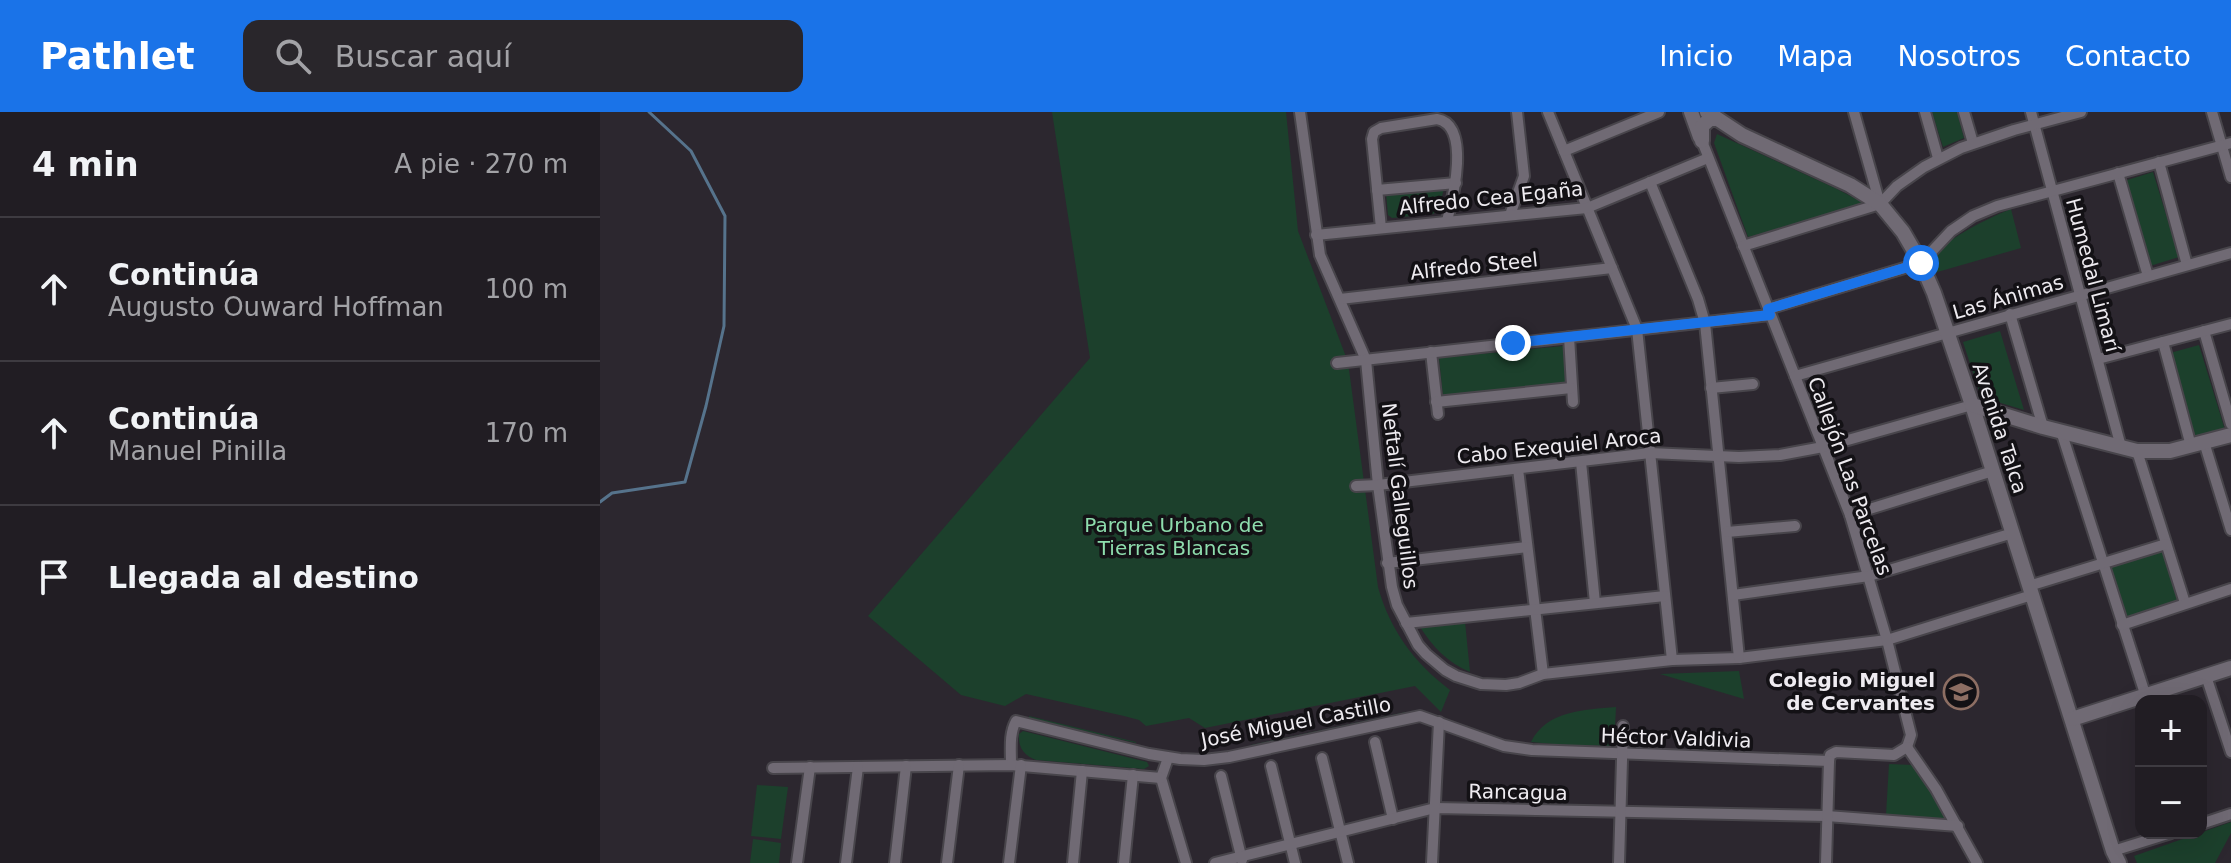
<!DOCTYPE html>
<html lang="es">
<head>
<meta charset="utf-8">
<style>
  body { margin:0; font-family:"DejaVu Sans",sans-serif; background:#29262b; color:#f1f3f6 }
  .controls { position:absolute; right:24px; bottom:24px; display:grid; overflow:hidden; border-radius:16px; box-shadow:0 8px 32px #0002 }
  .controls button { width:72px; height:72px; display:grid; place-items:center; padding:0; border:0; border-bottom:2px solid #3e3b41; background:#211d23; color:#f1f3f6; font:40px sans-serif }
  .stop { position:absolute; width:24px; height:24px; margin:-18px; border:6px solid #1a73e8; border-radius:50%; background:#fff }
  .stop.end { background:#1a73e8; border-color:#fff; box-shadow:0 2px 8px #0008 }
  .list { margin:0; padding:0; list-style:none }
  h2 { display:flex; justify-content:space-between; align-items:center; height:104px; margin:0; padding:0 32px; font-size:34px }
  h2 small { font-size:26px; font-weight:400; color:#a2a2a6 }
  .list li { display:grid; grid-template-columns:52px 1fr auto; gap:24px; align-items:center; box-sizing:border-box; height:144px; padding:0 32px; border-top:2px solid #3e3b41 }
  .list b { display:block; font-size:30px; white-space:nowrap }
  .list p { margin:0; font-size:26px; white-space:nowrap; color:#a2a2a6 }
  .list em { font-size:26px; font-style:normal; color:#a2a2a6 }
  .icon { flex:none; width:44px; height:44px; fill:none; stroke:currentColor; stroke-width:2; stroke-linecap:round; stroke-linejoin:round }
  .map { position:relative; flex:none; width:1631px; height:751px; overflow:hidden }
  header { display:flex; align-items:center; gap:48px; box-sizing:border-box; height:112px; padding:0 40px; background:#1a73e8; color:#fff }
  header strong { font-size:38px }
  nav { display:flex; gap:44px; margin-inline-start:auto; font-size:28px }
  .search { width:560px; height:72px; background:#29262b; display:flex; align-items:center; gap:20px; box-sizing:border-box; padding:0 28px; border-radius:16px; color:#a2a2a6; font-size:30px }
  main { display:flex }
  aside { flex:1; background:#211d23 }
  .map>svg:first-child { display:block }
  .green { fill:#1c402c }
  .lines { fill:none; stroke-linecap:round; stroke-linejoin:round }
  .stream { stroke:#56738c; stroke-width:3 }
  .street-casing { stroke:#48454b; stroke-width:14 }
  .secondary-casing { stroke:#48454b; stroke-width:18 }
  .street { stroke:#706a74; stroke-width:10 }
  .secondary { stroke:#706a74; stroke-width:14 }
  .route { stroke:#1a73e8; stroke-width:10 }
  .labels { text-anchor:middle; stroke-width:7; stroke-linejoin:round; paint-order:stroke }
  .street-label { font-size:20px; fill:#eeebf0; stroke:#131115 }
  .park-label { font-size:20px; fill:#8eddad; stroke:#131115 }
  .poi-label { font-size:20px; font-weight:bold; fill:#eeebf0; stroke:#131115; text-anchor:end }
</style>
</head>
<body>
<header>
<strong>Pathlet</strong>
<div class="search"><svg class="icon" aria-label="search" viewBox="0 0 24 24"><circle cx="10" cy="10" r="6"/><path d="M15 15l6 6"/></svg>Buscar aquí</div>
<nav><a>Inicio</a><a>Mapa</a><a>Nosotros</a><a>Contacto</a></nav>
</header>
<main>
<aside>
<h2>4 min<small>A pie · 270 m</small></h2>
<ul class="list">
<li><svg class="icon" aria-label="ahead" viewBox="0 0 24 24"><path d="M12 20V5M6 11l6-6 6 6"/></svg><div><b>Continúa</b><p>Augusto Ouward Hoffman</p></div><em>100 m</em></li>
<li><svg class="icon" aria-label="ahead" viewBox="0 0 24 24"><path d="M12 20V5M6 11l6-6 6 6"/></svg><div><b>Continúa</b><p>Manuel Pinilla</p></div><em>170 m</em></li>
<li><svg class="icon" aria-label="arrive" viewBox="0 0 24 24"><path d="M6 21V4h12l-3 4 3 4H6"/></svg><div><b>Llegada al destino</b></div></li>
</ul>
</aside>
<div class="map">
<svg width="1631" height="751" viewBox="0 0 1631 751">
  <rect width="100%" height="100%" fill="#2c272f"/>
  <!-- green -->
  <g class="green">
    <path d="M452,0H686L698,119L748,250L778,475C790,518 814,551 850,578L841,600L815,574L605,616L589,606L546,614L539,608L524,604L426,582L405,594L361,583L268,504L490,246Z"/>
    <polygon points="1332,0 1357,0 1364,26 1343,35"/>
    <polygon points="1117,22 1235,76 1266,92 1148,125 1114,31"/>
    <polygon points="1553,60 1579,145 1550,154 1524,69"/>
    <polygon points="844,77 838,98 833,102 792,106 788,103 786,81"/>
    <path d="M1411,97L1421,136L1334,161L1331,143C1356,123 1381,109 1411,97Z"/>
    <polygon points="1400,219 1424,298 1381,285 1363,230"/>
    <polygon points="1599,233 1625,318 1596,326 1570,241"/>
    <polygon points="963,234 967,272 843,285 839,246"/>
    <polygon points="1563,437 1579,489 1527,505 1510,453"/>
    <path d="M865,510L870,560C848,551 833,535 820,515Z"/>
    <polygon points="1139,559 1144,587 1060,562"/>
    <path d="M1016,595L1014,634L964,633L931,630C947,598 984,598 1016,595Z"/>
    <polygon points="806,600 808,602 652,634 651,633"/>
    <polygon points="429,604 536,630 536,631 429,606"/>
    <path d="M423,619L547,650L549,654L544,657L436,648C424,643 418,636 419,622Z"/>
    <polygon points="1289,652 1313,653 1349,708 1286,703"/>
    <polygon points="157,673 188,675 181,727 151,724"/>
    <polygon points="1631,710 1631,721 1615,751 1537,751 1534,744"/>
    <polygon points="153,727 181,731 179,751 150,751"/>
  </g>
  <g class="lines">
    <!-- stream -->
    <polyline class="stream" points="0,390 12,381 85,370 106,294 124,214 125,104 91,39 49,0"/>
    <!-- street casing -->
    <g class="street-casing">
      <g id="street">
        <polyline points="700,0 720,143 766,248 778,373 792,475 797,493 818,533 826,542 845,558 856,564 881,572 906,573 919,571 943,562 1072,548 1139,546 1287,528 1432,483"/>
        <polyline points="948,0 1037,217 1072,548"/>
        <polyline points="1254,0 1280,92"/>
        <polyline points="1325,0 1338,46"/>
        <polyline points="1364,0 1373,31"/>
        <polyline points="1431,0 1521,335"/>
        <polyline points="1612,0 1631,65"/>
        <polyline points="1102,29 1250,403 1287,528 1311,623 1307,635"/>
        <polyline points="964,39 1059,0"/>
        <polyline points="1559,50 1587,153"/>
        <polyline points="1518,61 1548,164"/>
        <polyline points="1050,70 1098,187 1105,211 1139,546"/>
        <polyline points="777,78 856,71"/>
        <polyline points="910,103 924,64 917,0"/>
        <path d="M781,116L772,27L774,20L781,16L837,7C871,13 853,86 847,109"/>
        <polyline points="716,123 987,96 1108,46"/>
        <polyline points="1143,134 1280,92 1297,74 1324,55 1361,36 1414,18 1481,0"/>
        <polyline points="740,187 1012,156"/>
        <polyline points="1168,197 1321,151 1351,119 1373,104 1397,94 1631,31"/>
        <polyline points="1410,202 1443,315"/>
        <polyline points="1604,219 1631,312"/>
        <polyline points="969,225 973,290"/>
        <polyline points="1563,230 1591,334"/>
        <polyline points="831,240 838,302"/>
        <polyline points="1498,247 1631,212"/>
        <polyline points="737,251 1170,203"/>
        <polyline points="1195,264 1631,141"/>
        <polyline points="1111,276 1153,272"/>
        <polyline points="836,290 971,276"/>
        <polyline points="1461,319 1547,588"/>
        <polyline points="1604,330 1631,418"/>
        <polyline points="1537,339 1585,491"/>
        <polyline points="981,350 995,491"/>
        <polyline points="918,357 943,562"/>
        <polyline points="756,374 778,373 1050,341 1139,345 1180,343 1223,335 1372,293"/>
        <polyline points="1250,403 1393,359"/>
        <polyline points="1127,420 1195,414"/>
        <polyline points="787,451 927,435"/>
        <polyline points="1429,474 1566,432"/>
        <polyline points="1133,483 1269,464 1413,421"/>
        <polyline points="806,511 1065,484"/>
        <polyline points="1522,513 1631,477"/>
        <polyline points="1606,564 1631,640"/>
        <polyline points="775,630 793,707"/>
        <polyline points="1307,635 1336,677 1377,751"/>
        <polyline points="568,646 561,666 586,751"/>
        <polyline points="722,646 748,751"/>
        <polyline points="1229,649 1230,643 1236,640 1294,643 1307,635"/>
        <path d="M411,653C411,637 409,622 416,609L549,642L580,647L604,648L629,645L820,604L904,634L932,638L1229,649"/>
        <polyline points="671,654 695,751"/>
        <polyline points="173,656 411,653 561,666"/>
        <polyline points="621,664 642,748"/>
        <polyline points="1601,712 1631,702"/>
        <polyline points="1513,739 1571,721"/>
        <polyline points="197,751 210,655"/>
        <polyline points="246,751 258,655"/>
        <polyline points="295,751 306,654"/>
        <polyline points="347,751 359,653"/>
        <polyline points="409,751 421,653"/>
        <polyline points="473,751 482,659"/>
        <polyline points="524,751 533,663"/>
        <polyline points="615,751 835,696 1227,704 1358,714"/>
        <polyline points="832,751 839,610"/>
        <polyline points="1019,751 1023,614"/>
        <polyline points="1226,751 1229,649"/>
      </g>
    </g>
    <!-- secondary casing -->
    <g class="secondary-casing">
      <g id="secondary">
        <polyline points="1091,0 1100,25"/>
        <polyline points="1107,0 1142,23 1250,73 1280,92 1303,120 1321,151 1334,181 1372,293 1513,739 1519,751"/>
        <polyline points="1102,29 1102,14 1110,7 1115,7"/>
        <polyline points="1372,293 1443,315 1537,339 1570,339 1631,323"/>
        <polyline points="1472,607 1631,556"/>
      </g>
    </g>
    <!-- street -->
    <use href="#street" class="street"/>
    <!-- secondary -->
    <use href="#secondary" class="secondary"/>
  </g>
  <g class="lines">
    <!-- route -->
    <polyline class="route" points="913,231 1170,203 1168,197 1321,151"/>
  </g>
  <!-- icons -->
  <defs>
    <g id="school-ring" transform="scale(1.8)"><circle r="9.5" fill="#131115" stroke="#8d6e63" stroke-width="1.5"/><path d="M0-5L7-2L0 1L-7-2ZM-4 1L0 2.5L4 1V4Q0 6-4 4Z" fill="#8d6e63"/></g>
  </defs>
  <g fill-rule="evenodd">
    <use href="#school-ring" x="1361" y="580"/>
  </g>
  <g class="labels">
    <!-- street labels -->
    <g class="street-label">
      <text transform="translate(891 86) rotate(-6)" y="7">Alfredo Cea Egaña</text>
      <text transform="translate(874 154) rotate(-6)" y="7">Alfredo Steel</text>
      <text transform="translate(1493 163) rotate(75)" y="7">Humedal Limarí</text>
      <text transform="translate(1408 185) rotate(-16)" y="7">Las Ánimas</text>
      <text transform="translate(1400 316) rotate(72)" y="7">Avenida Talca</text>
      <text transform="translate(959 334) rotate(-6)" y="7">Cabo Exequiel Aroca</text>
      <text transform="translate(1250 364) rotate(70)" y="7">Callejón Las Parcelas</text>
      <text transform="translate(800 384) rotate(83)" y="7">Neftalí Galleguillos</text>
      <text transform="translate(696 610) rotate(-11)" y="7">José Miguel Castillo</text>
      <text transform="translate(1076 626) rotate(2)" y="7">Héctor Valdivia</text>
      <text transform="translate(918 680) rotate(1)" y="7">Rancagua</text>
    </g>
    <!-- park labels -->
    <g class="park-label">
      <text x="574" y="420">Parque Urbano de<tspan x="574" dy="23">Tierras Blancas</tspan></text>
    </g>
    <!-- poi labels -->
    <g class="poi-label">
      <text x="1335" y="575">Colegio Miguel<tspan x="1335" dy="23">de Cervantes</tspan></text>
    </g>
  </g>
</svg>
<div class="controls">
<button>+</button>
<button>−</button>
</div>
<div class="stop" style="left:1321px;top:151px"></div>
<div class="stop end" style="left:913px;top:231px"></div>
</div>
</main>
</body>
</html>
